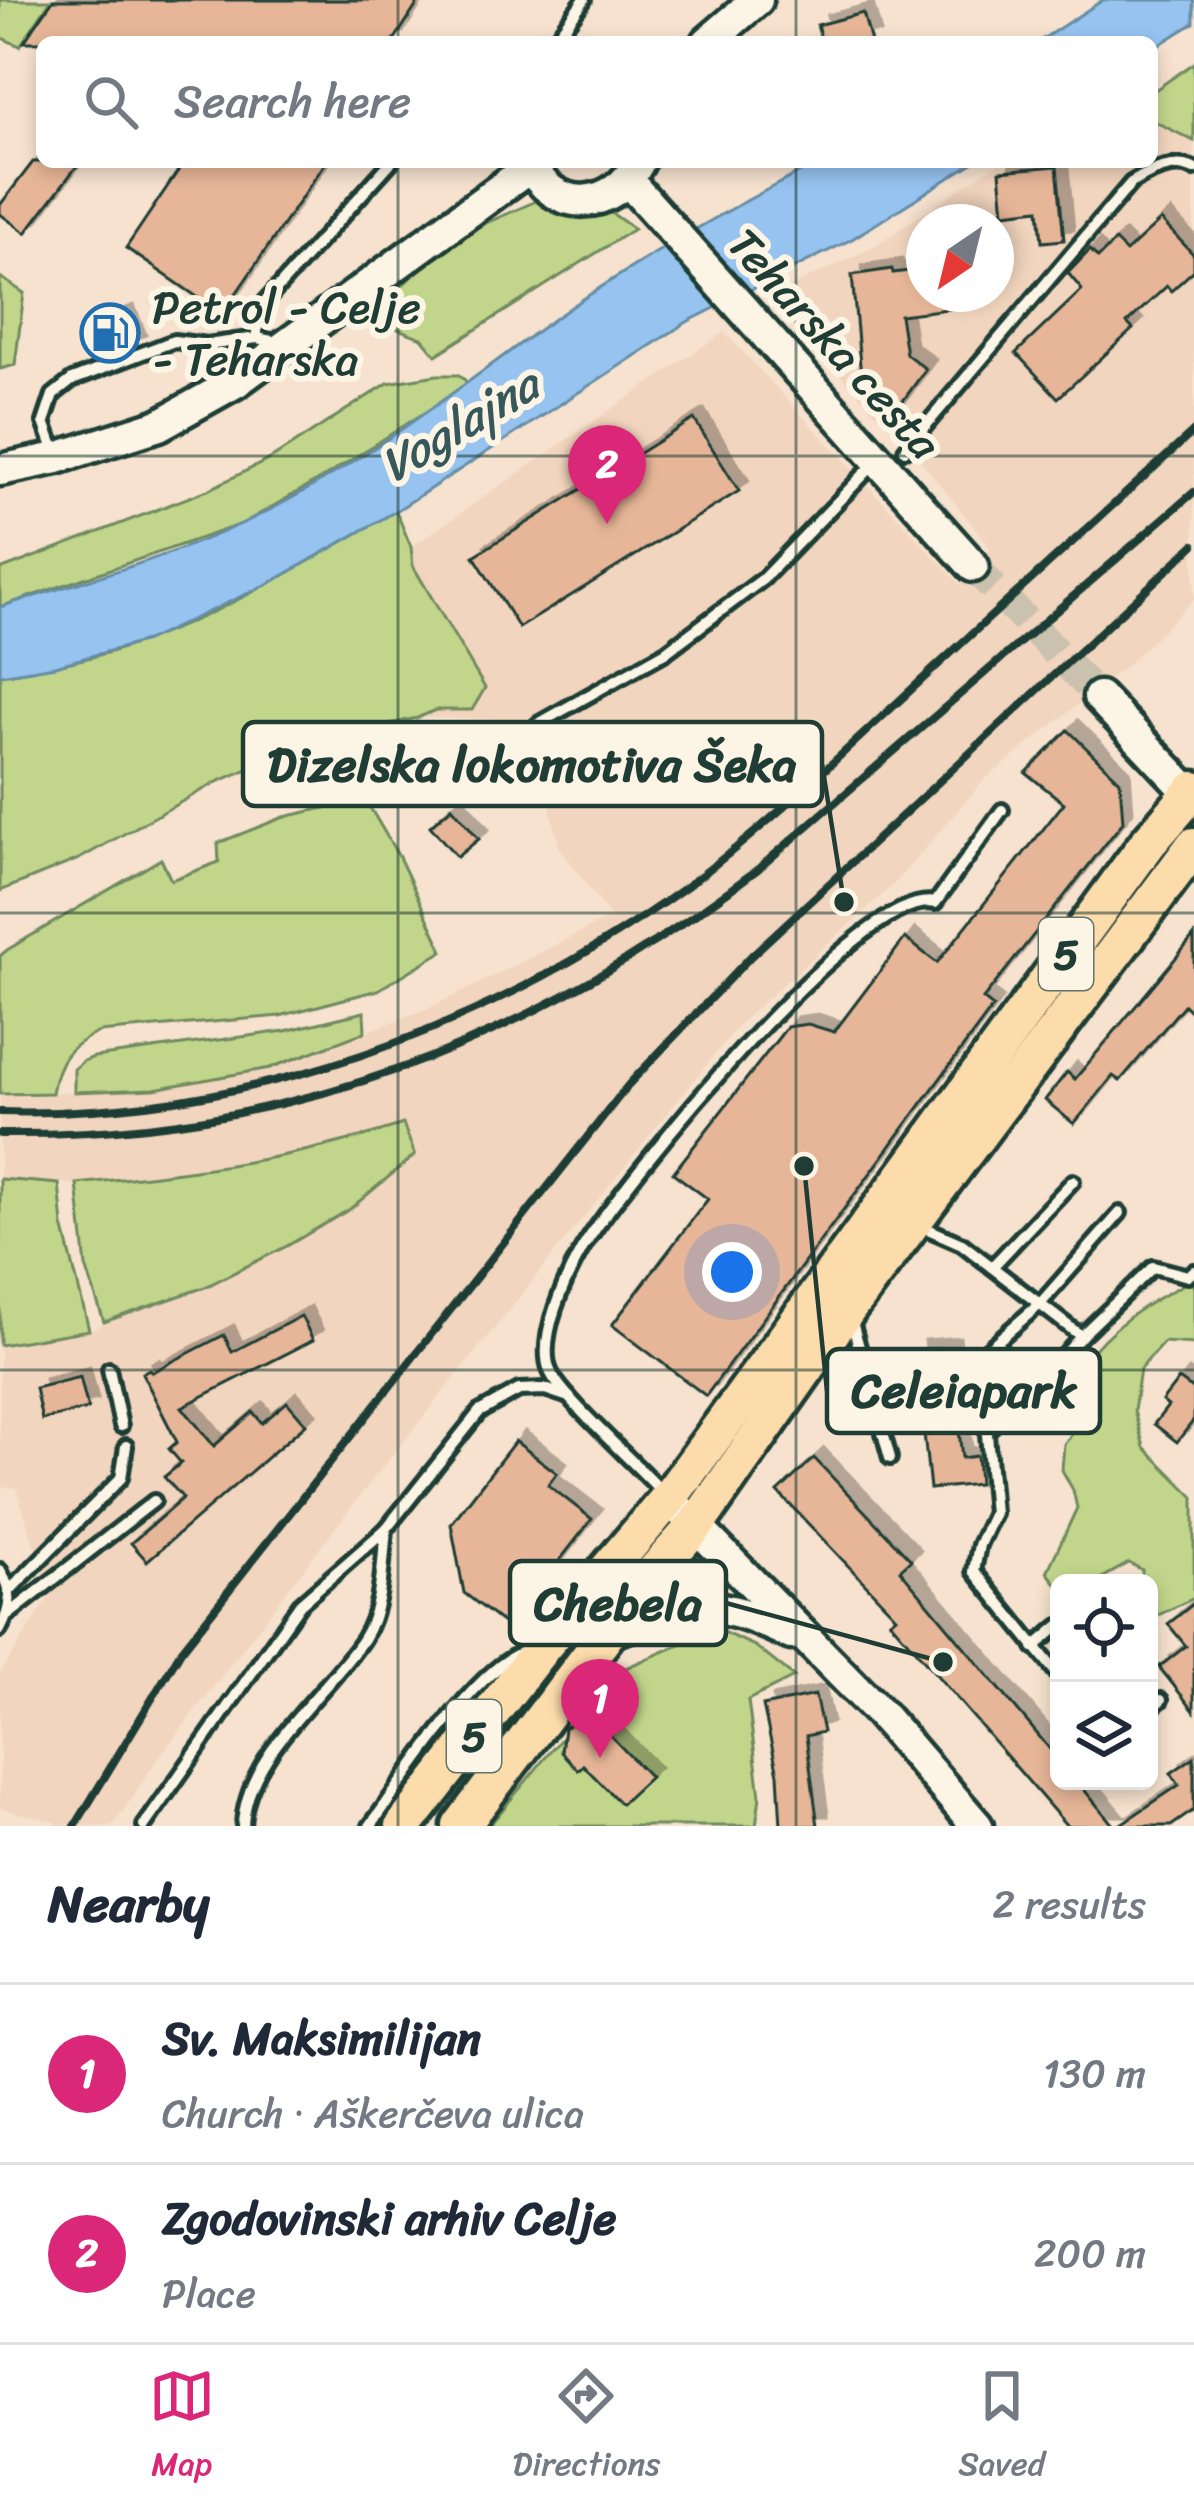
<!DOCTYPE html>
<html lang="en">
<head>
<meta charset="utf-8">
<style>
  body { margin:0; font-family:Sriracha,sans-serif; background:#f6f6f7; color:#1f2937 }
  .controls { position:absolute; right:36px; bottom:36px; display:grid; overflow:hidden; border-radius:18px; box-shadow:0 6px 18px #0003 }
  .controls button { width:108px; height:108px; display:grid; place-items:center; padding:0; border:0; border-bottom:3px solid #e0e1e3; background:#fff; color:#1f2937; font:60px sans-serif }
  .compass { position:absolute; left:906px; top:204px; width:108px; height:108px; border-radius:50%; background:#fff; box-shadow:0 6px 18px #0003; rotate:215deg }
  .you { position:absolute; left:732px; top:1272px; width:42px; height:42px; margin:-30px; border:9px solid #fff; border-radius:50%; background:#1a73e8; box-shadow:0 0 0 18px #1a73e833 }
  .badge { display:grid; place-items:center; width:78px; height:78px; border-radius:50%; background:#db2777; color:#fff; font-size:39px; font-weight:700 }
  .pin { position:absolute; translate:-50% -99px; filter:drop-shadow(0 3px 6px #0008) }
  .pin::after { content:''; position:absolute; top:63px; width:42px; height:36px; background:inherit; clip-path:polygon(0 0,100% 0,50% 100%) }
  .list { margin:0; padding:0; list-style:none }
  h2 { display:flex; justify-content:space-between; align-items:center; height:156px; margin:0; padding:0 48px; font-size:51px }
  h2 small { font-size:39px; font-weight:400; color:#747a83 }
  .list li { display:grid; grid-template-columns:78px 1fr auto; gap:36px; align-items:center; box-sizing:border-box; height:180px; padding:0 48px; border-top:3px solid #e0e1e3 }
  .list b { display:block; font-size:45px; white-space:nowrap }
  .list p { margin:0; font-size:39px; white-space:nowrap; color:#747a83 }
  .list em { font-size:39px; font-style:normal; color:#747a83 }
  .icon { flex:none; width:66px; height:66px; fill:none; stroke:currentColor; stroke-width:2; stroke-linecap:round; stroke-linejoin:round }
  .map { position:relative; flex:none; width:1194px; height:1826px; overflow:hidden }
  .search { position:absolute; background:#fff; box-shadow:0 6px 18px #0003; left:36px; right:36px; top:36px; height:132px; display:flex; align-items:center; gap:30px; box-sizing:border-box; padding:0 42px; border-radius:18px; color:#747a83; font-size:45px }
  .sheet { height:516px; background:#fff }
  nav { display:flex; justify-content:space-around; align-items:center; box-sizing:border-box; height:168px; border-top:3px solid #e0e1e3; background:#fff; font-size:33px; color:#747a83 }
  nav a { display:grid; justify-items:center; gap:6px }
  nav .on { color:#db2777 }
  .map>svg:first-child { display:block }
  .built { fill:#f2d5be; fill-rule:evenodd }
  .green { fill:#c2d68b; stroke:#708a60; stroke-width:3 }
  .water { fill:#96c3f0; stroke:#668da5; stroke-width:3 }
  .building { fill:#e7b698; stroke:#1f3d34; stroke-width:3; filter:url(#shadow) }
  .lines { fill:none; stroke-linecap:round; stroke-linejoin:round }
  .secondary-tunnel { stroke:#cbc1af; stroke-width:30; stroke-dasharray:30 15; stroke-linecap:butt }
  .lane-casing { stroke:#1f3d34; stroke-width:20 }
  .secondary-casing { stroke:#1f3d34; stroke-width:39 }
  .primary-casing { stroke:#1f3d34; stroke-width:45 }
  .lane { stroke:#fcf5e5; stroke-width:10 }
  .secondary { stroke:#fcf5e5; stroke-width:30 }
  .primary { stroke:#fddcac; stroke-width:36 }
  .rail { stroke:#1f3d34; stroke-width:8 }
  .grid { fill:none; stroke:#1f3d34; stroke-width:3; stroke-opacity:0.55 }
  .labels { text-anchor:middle; stroke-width:12; stroke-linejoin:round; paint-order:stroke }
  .shield { fill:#fcf5e5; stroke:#617469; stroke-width:3 }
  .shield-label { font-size:42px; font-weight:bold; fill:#1f3d34 }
  .poi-label { font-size:45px; fill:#1f3d34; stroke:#fcf5e5; text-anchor:start }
  .street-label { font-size:45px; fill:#1f3d34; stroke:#fcf5e5 }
  .water-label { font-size:48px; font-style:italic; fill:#37585a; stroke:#fcf5e5 }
  .leader { fill:none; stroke:#1f3d34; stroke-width:4.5 }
  .callout-dot { fill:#1f3d34; stroke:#fcf5e5; stroke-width:4.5 }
  .callout { fill:#fcf5e5; stroke:#1f3d34; stroke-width:4.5 }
  .callout-label { font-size:48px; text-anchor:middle; font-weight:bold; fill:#1f3d34 }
</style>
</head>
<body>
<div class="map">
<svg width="1194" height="1826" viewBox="0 0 1194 1826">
  <defs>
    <filter id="shadow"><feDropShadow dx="10" dy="-10" stdDeviation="0" flood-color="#0004"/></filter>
  </defs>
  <rect width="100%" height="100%" fill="#f6e2ce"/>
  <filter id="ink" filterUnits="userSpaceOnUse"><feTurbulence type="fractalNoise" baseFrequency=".00833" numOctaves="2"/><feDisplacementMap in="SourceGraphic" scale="24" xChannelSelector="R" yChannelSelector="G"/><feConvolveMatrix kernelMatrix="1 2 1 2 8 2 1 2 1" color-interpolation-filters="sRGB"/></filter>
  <g filter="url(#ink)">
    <!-- built -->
    <path class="built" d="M1152,120L1194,141V599L1128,664L984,780L895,883L740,1023L362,1493L157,1760L113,1826H55L56,1822L0,1808V1674L50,1596L16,1487L0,1488V1345L89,1330L205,1287L350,1210L414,1154L402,1124L302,1154L214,1170L77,1184L0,1179V1094L154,1089L270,1068L432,1007L611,917L559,848L532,720L417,718L436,710H472L485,688L413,566L411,547L724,332L960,584L991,548L917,456L767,298L871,248L1000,162H1152ZM924,222H996V294H924Z"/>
    <!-- green -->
    <g class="green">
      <polygon points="0,0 51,0 20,46 0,37"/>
      <polygon points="1194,63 1194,141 1152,120 1152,92"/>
      <polygon points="559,191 593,200 634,229 436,355 422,338 369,318 450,239"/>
      <polygon points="0,277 24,293 15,365 0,369"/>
      <polygon points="437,375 459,375 469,384 329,474 242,524 0,607 0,570 208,490 272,458 388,383"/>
      <path d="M396,511L411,547L413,566L485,688L472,710H436L417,718L316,740L217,782L79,859L0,891V675C49,667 99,658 146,640C234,608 315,557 396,511Z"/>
      <path d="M365,799L399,857L443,951L378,990L280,1016L99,1032C68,1046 58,1059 52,1093L0,1094V956L7,950L161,859L171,880L219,862L218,843L284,817Z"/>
      <polygon points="364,1012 365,1032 270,1068 154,1089 74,1092 74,1069 83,1061 94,1057 285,1031"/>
      <path d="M403,1124L415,1155L350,1209L287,1246L205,1287L104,1322L86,1267L77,1184C189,1172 296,1160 403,1124Z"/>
      <polygon points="0,1179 59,1184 63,1225 89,1330 0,1345"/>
      <path d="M1194,1279V1344L1164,1342L1140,1369L1134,1411L1144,1447L1194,1497V1598L1158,1615H1149V1583H1142V1570L1129,1563L1093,1583H1059V1587L1047,1572L1077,1508L1073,1490L1062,1470L1064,1444L1084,1419L1088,1397L1081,1366C1112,1324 1148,1302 1194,1279Z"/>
      <polygon points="716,1629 755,1646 794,1677 748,1700 760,1796 756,1826 489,1826 616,1672"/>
    </g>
    <!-- water -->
    <g class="water">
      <polygon points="1103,0 1194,0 1194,23 1152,49 1152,42 1038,42"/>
      <path d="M820,162H974L852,239L687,322L396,511L270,583L146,641L55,666L0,675V607C80,582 165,559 241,524C345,476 447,397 539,330C626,266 724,211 820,162Z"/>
    </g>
    <!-- building -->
    <g class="building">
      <polygon points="53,0 420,0 393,42 24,42"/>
      <polygon points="863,13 871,42 822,42 817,25"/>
      <polygon points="33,162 80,162 26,233 0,214 0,205"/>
      <polygon points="184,162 326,162 222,314 126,248"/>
      <polygon points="1057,166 1064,240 1042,242 1039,209 1004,213 1000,171"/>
      <polygon points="1161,220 1194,255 1194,270 1171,291 1167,286 1127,323 1133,329 1058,398 1016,353 1082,290 1068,273 1090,250 1098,258 1115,241 1126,252"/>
      <polygon points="892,269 893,273 924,269 924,294 963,294 964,307 900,315 906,354 926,369 895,412 862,388 852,275"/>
      <polygon points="124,315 136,345 99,359 88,329"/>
      <polygon points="694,419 739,491 519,628 474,556"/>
      <polygon points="1068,730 1120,781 1123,822 983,999 993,1007 706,1396 612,1325 708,1199 673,1173 787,1027 808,1024 834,1032 905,938 937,963 1064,803 1026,773"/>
      <polygon points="452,807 479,839 457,857 430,826"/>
      <polygon points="1194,936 1194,1015 1184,1005 1120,1081 1113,1076 1074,1124 1045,1100 1067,1072 1075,1079"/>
      <polygon points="301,1316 313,1340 182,1407 214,1446 253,1412 262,1423 287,1402 306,1424 147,1561 131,1543 183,1498 164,1477 181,1463 169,1449 177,1442 142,1373 149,1369 152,1372 224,1335 232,1352"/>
      <polygon points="950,1347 962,1458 977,1456 979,1484 930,1489 915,1350"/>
      <polygon points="80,1377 88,1409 42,1420 35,1388"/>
      <polygon points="1179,1379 1194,1390 1194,1420 1177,1442 1154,1424 1168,1406 1162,1401"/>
      <polygon points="515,1441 557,1473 548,1485 592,1519 508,1627 464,1593 451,1524"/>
      <polygon points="814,1458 911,1560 900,1570 1059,1760 1059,1781 1077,1781 1114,1826 1067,1826 890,1621 896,1616 778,1492"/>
      <polygon points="1194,1603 1194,1711 1159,1667 1186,1646 1168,1624"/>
      <polygon points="815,1695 823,1732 806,1736 818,1826 781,1826 778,1774 763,1706"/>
      <polygon points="583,1718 598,1734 604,1729 650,1777 621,1804 583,1765 578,1770 561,1752 564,1728"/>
      <polygon points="1194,1757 1194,1810 1171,1826 1118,1826 1179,1785 1171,1773"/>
    </g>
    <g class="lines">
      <!-- secondary-tunnel -->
      <polyline class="secondary-tunnel" points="973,566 1099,697"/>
      <!-- lane casing -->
      <g class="lane-casing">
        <g id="lane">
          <polyline points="553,42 584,0"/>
          <polyline points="257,338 257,311 391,162"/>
          <path d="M905,450L1131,183C1149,172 1174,159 1194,169"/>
          <polyline points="56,455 44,422 53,395 72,380 174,341 207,345 257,338 281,343"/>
          <polyline points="538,724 666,652 763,579 874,464"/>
          <polyline points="921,1226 962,1244 1081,1336 1153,1267 1188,1276 1194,1271"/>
          <polyline points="992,1267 1073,1181"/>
          <polyline points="852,1322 890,1458"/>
          <polyline points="109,1369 121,1426"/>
          <polyline points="987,1431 1047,1376 1081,1336"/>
          <path d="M662,1492C638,1465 561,1397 550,1371C537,1338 566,1277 582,1249C621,1185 862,885 935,903L1002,810"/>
          <path d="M0,1570C13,1592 12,1607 0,1630"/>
          <polyline points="11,1589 121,1478 126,1446"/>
          <polyline points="8,1615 154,1501"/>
          <polyline points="1034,1647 1059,1626"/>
          <polyline points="1059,1676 974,1571 979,1545 994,1513 980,1356 1040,1304 1120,1213"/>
          <polyline points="1149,1709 1161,1700"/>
          <polyline points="144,1826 300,1604 386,1529 479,1412 519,1390 545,1389 569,1397"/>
          <path d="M243,1826C245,1755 326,1695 363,1639C383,1607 382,1566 386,1529"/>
          <path d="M370,1826C405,1780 471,1673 523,1652"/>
        </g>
      </g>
      <!-- secondary casing -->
      <g class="secondary-casing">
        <g id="secondary">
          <polyline points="708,42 757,0"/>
          <path d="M529,162C553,215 613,212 639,162"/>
          <polyline points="628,181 973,566"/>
          <polyline points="0,470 57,458 159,425 236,382 530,167"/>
          <polyline points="1099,697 1190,793"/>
          <polyline points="681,1511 879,1712 977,1826"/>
          <path d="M609,1632C692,1605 708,1594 791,1634"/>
        </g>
      </g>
      <!-- primary casing -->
      <g class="primary-casing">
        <g id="primary">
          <polyline points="404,1826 543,1646 668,1499 1148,843 1194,790"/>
          <polyline points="461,1826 649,1578 696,1525 849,1307 1194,846"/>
        </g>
      </g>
      <!-- lane -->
      <use href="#lane" class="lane"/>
      <!-- secondary -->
      <use href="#secondary" class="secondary"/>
      <!-- primary -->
      <use href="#primary" class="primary"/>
      <!-- rail -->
      <g class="rail">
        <path d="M0,1112C244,1119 492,1028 687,886C763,830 830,765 899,701C997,610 1096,521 1194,431"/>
        <path d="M0,1134C287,1138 532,1042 758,869L1194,492"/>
        <polyline points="75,1826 181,1651 629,1084 751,956 1194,545"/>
      </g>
    </g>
  </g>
  <!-- grid -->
  <path class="grid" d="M398,0V42M796,0V42M398,162V1826M796,162V1826M0,456H1194M0,913H1194M0,1370H1194"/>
  <!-- icons -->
  <defs>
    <g id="fuel-ring" transform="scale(3)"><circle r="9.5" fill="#fcf5e5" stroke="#1f6fb2" stroke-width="1.5"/><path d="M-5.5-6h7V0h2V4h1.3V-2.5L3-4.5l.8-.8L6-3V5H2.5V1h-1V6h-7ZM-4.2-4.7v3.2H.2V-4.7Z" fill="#1f6fb2"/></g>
  </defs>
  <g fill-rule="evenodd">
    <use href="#fuel-ring" x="110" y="333"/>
  </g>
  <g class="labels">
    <!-- shield labels -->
    <g class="shield">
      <rect x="1039" y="918" width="54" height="72" rx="9"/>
      <rect x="447" y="1700" width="54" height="72" rx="9"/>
    </g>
    <g class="shield-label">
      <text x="1066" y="969">5</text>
      <text x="474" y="1751">5</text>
    </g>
    <!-- poi labels -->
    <g class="poi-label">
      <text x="152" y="323">Petrol - Celje<tspan x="152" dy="52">- Teharska</tspan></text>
    </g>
    <!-- street labels -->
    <g class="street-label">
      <text transform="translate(835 343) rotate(48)" y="16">Teharska cesta</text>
    </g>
    <!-- water labels -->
    <g class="water-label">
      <text transform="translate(459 424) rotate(-31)" y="17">Voglajna</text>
    </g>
  </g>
  <!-- callouts -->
  <path class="leader" d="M844 902L822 764M804 1166L827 1391M943 1662L726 1603"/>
  <g class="callout-dot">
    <circle cx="844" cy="902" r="12"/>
    <circle cx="804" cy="1166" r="12"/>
    <circle cx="943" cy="1662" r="12"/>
  </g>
  <g class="callout">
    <rect x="243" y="722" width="579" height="84" rx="12"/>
    <rect x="827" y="1349" width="273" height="84" rx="12"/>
    <rect x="510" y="1561" width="216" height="84" rx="12"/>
  </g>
  <g class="callout-label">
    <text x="532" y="781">Dizelska lokomotiva Šeka</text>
    <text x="964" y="1407">Celeiapark</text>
    <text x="618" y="1620">Chebela</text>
  </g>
</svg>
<div class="controls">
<button><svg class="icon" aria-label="locate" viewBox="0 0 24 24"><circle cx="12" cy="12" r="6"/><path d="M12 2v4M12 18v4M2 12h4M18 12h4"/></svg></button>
<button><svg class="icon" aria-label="layers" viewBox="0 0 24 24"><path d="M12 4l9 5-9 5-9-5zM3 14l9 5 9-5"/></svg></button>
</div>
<svg class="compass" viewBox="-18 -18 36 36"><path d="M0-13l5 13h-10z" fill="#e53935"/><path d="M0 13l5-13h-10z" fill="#747a83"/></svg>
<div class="you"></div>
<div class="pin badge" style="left:600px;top:1758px">1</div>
<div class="pin badge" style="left:607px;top:524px">2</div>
<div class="search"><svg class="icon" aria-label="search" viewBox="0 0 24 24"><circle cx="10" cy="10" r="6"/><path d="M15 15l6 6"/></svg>Search here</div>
</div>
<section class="sheet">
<h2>Nearby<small>2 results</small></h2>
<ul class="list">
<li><span class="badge">1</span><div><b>Sv. Maksimilijan</b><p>Church · Aškerčeva ulica</p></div><em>130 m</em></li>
<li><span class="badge">2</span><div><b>Zgodovinski arhiv Celje</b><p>Place</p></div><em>200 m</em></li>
</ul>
</section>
<nav>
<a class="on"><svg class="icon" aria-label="map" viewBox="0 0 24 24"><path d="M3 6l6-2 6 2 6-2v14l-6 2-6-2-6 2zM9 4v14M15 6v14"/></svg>Map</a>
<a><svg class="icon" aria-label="directions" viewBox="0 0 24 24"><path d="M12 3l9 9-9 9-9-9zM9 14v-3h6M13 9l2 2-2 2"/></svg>Directions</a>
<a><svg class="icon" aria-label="saved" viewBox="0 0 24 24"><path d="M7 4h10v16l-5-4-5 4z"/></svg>Saved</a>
</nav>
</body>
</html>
